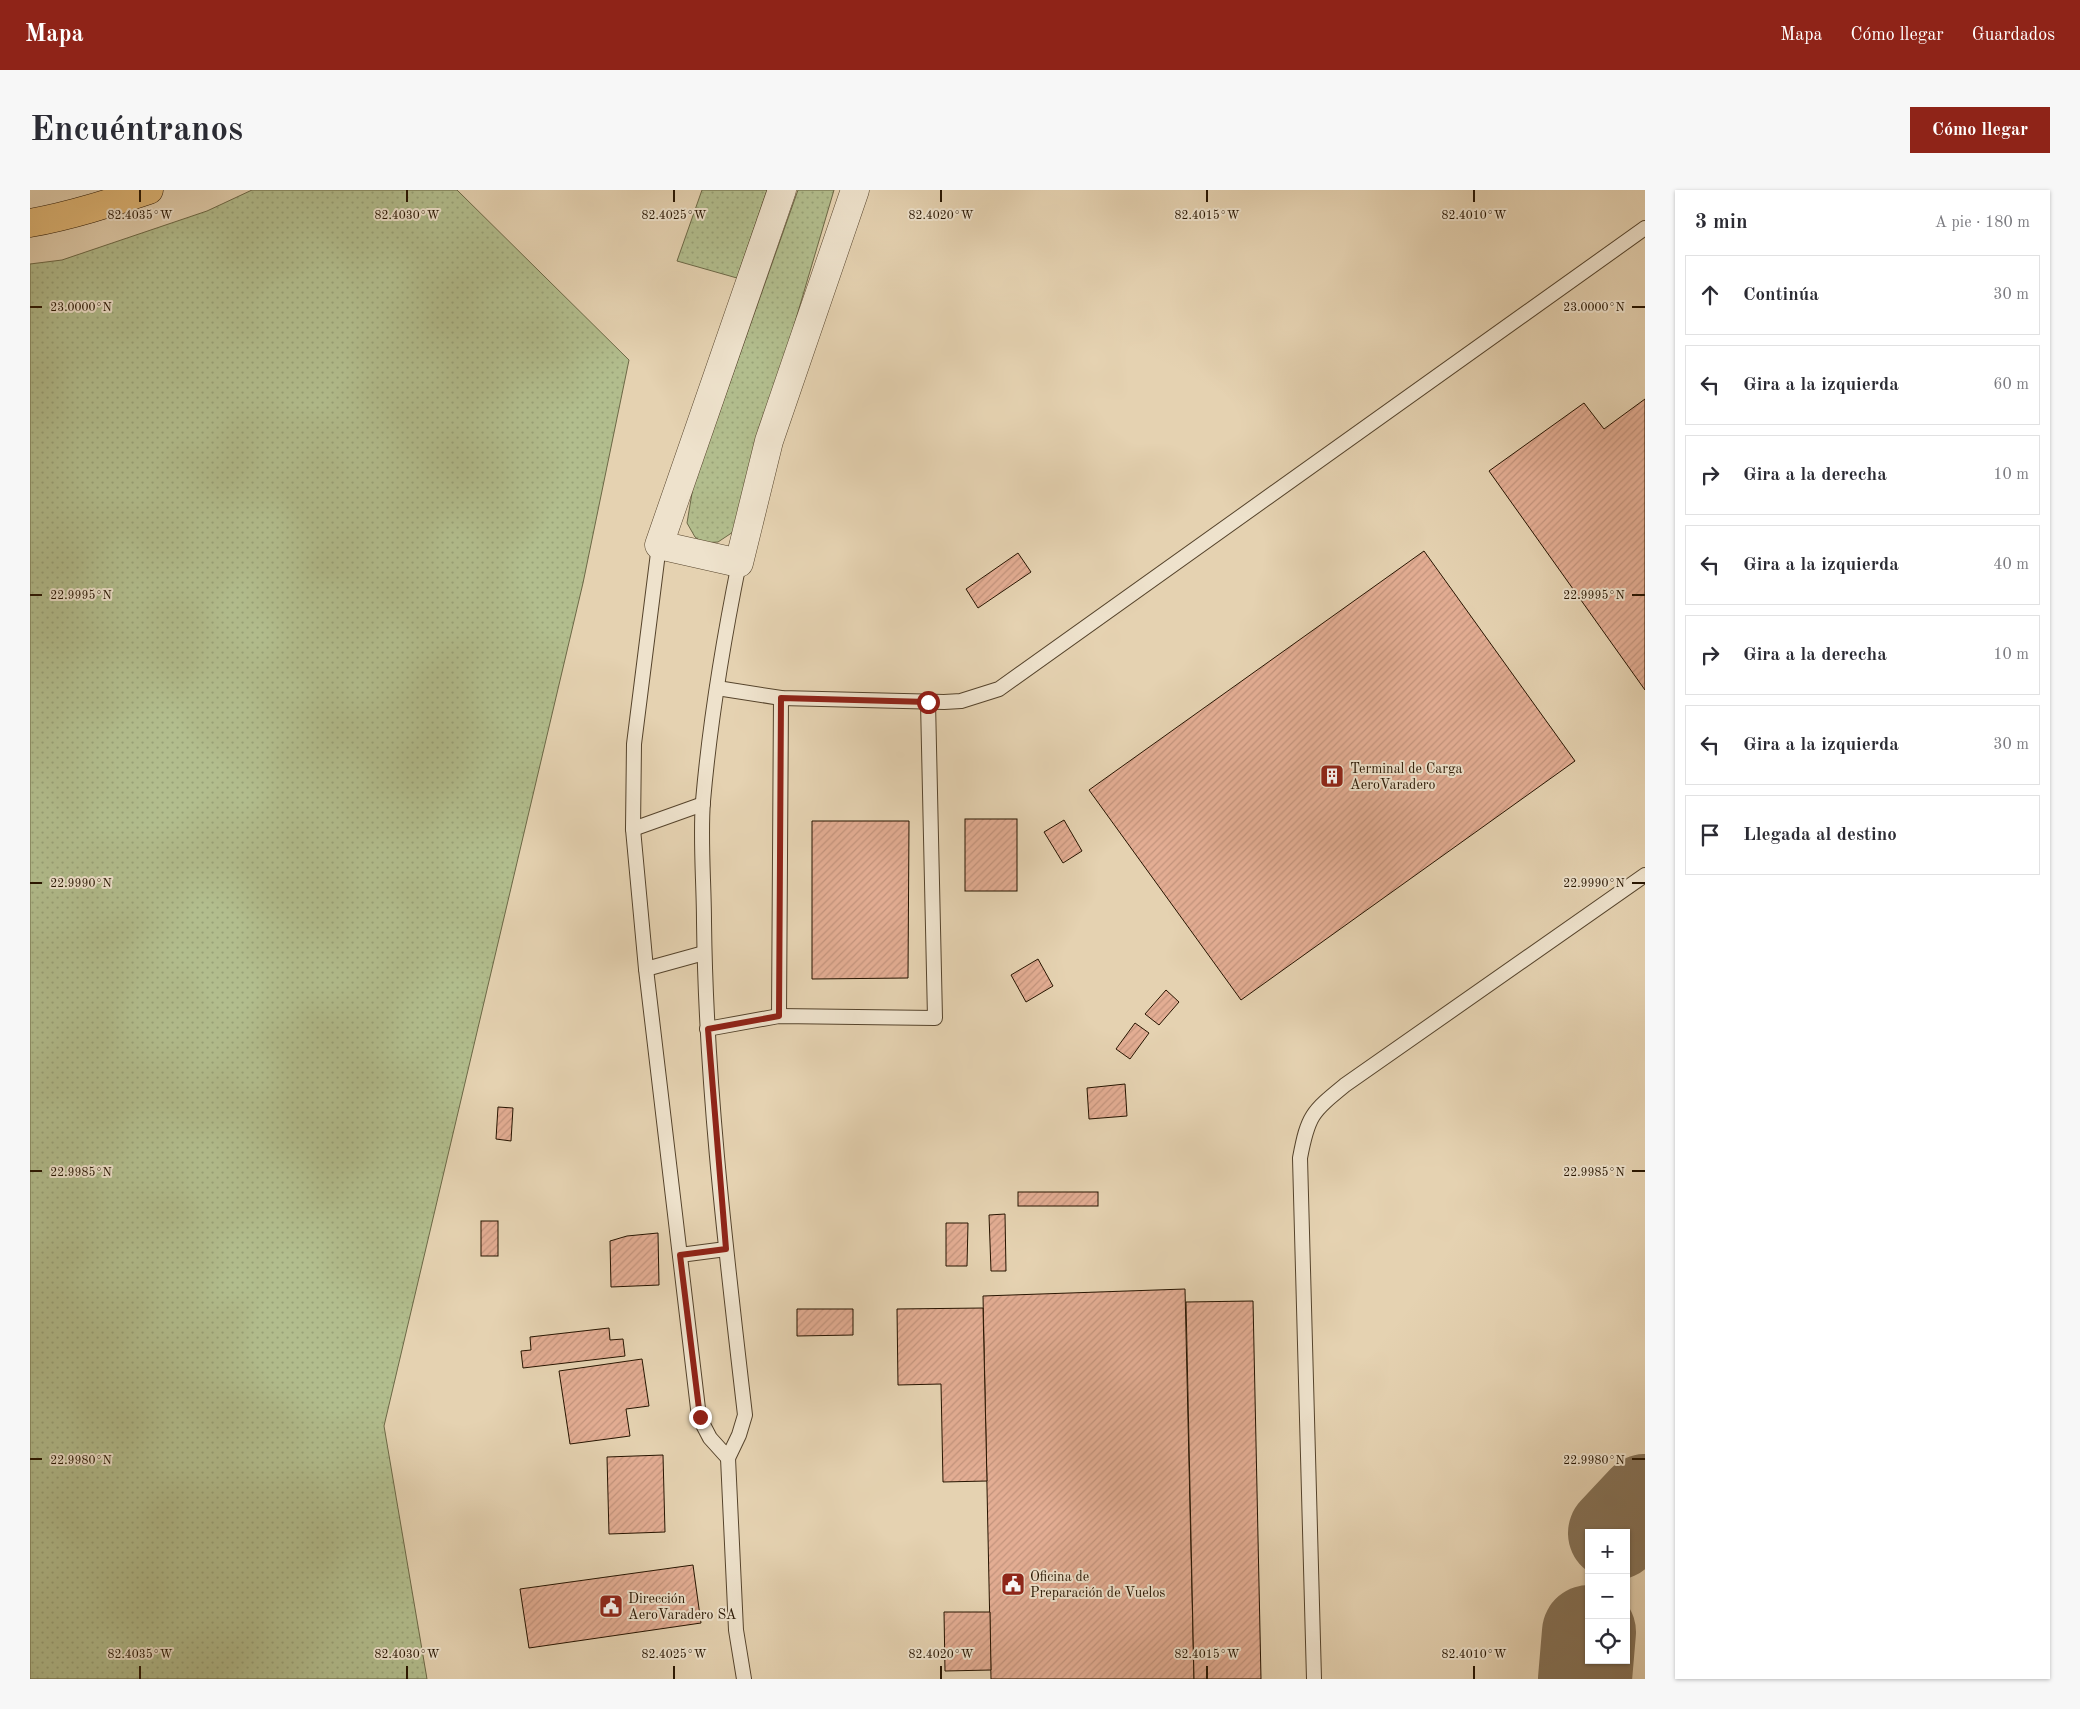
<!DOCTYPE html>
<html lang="es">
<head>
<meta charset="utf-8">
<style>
  body { margin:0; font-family:"Old Standard TT",serif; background:#f7f7f7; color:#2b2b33 }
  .controls { position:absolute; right:15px; bottom:15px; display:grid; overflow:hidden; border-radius:0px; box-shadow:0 1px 4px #0004 }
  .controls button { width:45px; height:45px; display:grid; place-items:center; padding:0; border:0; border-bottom:1px solid #e1e1e2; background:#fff; color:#2b2b33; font:25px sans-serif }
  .stop { position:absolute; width:15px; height:15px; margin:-11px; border:4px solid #8f2418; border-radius:50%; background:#fff }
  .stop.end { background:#8f2418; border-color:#fff; box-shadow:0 1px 5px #0008 }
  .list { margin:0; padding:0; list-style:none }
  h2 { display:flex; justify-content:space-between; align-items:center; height:65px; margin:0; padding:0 20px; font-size:21px }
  h2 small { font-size:16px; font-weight:400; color:#7c7c81 }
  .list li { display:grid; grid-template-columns:32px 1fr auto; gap:15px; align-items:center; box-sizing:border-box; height:80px; margin:0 10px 10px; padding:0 10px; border:1px solid #e1e1e2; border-radius:0px }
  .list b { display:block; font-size:19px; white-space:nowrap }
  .list em { font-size:16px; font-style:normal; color:#7c7c81 }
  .icon { flex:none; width:28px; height:28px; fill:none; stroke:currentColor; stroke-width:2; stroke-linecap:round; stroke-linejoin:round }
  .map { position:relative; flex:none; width:1615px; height:1489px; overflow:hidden; border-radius:0px }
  header { display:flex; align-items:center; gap:30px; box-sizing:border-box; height:70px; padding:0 25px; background:#8f2418; color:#fff }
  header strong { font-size:24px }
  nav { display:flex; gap:28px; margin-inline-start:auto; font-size:18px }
  .intro { display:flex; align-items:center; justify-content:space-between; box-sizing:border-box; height:120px; padding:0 30px }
  h1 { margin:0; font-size:35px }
  .button { padding:12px 22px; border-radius:0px; background:#8f2418; color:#fff; font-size:18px; font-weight:700 }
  main { display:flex; gap:30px; padding:0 30px }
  aside { flex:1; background:#fff; border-radius:0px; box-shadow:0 1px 4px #0004 }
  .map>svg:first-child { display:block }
  .grass { fill:url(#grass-dots); stroke:#6c6846 }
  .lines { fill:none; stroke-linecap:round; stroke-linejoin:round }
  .taxiway { stroke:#867358; stroke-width:94 }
  .building { fill:url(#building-hatch); stroke:#261400 }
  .lane-casing { stroke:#56442c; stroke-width:16 }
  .street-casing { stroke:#56442c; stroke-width:29 }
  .primary-casing { stroke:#261400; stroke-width:29 }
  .lane { stroke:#eee2cc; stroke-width:14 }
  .street { stroke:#eee2cc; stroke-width:28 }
  .primary { stroke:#e2b978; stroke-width:28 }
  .route { stroke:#8f2418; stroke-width:6 }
  .ticks { fill:none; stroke:#261400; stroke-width:2 }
  .labels { text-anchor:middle; stroke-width:4; stroke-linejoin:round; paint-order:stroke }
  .poi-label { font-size:14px; fill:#261400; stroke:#eee2cc; text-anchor:start }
  .ticks-label { font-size:12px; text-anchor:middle; fill:#261400; stroke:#eee2cc; stroke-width:4; stroke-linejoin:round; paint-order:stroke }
</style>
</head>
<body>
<header>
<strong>Mapa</strong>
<nav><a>Mapa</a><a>Cómo llegar</a><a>Guardados</a></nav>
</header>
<div class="intro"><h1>Encuéntranos</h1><a class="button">Cómo llegar</a></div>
<main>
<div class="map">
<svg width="1615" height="1489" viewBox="0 0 1615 1489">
  <defs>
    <pattern id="grass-dots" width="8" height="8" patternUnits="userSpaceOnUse" patternTransform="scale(1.25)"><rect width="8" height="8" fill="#b2bd8d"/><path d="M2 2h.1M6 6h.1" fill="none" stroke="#99a278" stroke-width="1.8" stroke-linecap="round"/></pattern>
    <pattern id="building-hatch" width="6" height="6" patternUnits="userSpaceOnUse" patternTransform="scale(1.25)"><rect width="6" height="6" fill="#e3ad93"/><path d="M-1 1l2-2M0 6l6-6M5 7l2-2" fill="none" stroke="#c3947d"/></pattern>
  </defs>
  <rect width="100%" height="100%" fill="#e5d2b1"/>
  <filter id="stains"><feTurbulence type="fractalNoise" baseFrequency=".004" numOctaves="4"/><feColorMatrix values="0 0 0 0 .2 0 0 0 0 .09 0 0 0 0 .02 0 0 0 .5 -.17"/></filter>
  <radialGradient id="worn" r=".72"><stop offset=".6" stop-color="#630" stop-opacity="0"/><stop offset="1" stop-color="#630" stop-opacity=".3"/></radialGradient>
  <!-- grass -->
  <g class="grass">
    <polygon points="222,0 427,0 599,170 553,393 354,1236 397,1489 0,1489 0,74 32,70 177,21"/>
    <polygon points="672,0 737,0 707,88 647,71"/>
    <polygon points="768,0 804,0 703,342 688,352 673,353 665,347 657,333 663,297"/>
  </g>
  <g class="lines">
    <!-- taxiway -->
    <g class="taxiway">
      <polyline points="1585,1343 1615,1311"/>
      <polyline points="1555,1489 1559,1442"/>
    </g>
  </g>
  <!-- building -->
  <g class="building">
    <polygon points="1615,209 1615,500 1459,281 1554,213 1574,239"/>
    <polygon points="1394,361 1545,571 1211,810 1059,600"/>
    <polygon points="988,363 1001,382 948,418 936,399"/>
    <rect x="935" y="629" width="52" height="72"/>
    <polygon points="1034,630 1052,661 1033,673 1014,642"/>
    <polygon points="782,631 879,631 878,788 782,789"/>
    <polygon points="1008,769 1023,796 996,812 981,785"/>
    <polygon points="1136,800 1149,812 1129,835 1115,824"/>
    <polygon points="1105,833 1119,843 1100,869 1086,859"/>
    <polygon points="1095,894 1097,926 1059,929 1057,898"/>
    <polygon points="468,917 483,918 481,951 466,949"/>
    <rect x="988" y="1002" width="80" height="14"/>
    <polygon points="975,1024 976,1081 961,1081 959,1025"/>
    <rect x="451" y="1031" width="17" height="35"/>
    <polygon points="916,1033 938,1033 937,1076 916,1076"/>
    <polygon points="628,1043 629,1095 581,1097 580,1051 597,1046"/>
    <polygon points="1155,1099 1164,1489 961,1489 953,1106"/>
    <polygon points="1223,1111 1231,1489 1164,1489 1156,1112"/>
    <polygon points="953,1118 957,1291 913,1292 911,1194 868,1195 867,1119"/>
    <polygon points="767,1119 823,1119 823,1145 767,1146"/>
    <polygon points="579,1138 580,1150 593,1149 595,1166 493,1178 491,1161 501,1160 500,1147"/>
    <polygon points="612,1169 619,1216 596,1219 600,1246 540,1254 529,1181"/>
    <polygon points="633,1265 635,1342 579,1344 577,1267"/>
    <polygon points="663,1375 671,1433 499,1458 490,1399"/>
    <polygon points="914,1422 960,1422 961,1480 915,1481"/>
  </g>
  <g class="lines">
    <!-- lane casing -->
    <g class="lane-casing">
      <g id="lane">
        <path d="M629,355L604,554L603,639L616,779L669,1227L680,1248L698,1268L709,1245L715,1225C696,1061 676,897 674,732C674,694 670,649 673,611C680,531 693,452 709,373"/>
        <polyline points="687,498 751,508 914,512 931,511 969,499 1615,38"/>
        <polyline points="603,639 673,614"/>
        <polyline points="616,779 674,763"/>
        <polyline points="749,826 751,508"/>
        <polyline points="677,839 749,826 905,828 898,512"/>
        <polyline points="650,1065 696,1059"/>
        <polyline points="698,1268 706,1440 714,1489"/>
        <path d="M1284,1489L1270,968C1278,925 1282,922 1315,895L1615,685"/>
      </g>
    </g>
    <!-- street casing -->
    <g class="street-casing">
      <polyline id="street" points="752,0 629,355 709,373 739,251 825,0"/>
    </g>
    <!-- primary casing -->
    <g class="primary-casing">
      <path id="primary" d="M0,33C40,26 80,13 119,0"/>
    </g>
    <!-- lane -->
    <use href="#lane" class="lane"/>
    <!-- street -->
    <use href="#street" class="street"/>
    <!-- primary -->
    <use href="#primary" class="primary"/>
  </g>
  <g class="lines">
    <!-- route -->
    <polyline class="route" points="670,1227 650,1065 696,1059 678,839 749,826 751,508 898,512"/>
  </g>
  <!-- ticks -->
  <path class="ticks" d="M110,0V12M377,0V12M644,0V12M911,0V12M1177,0V12M1444,0V12M0,117H12M1602,117H1615M0,405H12M1602,405H1615M0,693H12M1602,693H1615M0,981H12M1602,981H1615M0,1269H12M1602,1269H1615M110,1476V1489M377,1476V1489M644,1476V1489M911,1476V1489M1177,1476V1489M1444,1476V1489"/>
  <!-- icons -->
  <defs>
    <g id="building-square" transform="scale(1.25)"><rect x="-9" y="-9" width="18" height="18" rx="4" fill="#8f2418" stroke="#eee2cc"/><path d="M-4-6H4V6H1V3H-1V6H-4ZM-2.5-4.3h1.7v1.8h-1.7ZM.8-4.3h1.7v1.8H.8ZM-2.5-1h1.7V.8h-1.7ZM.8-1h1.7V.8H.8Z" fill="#fff"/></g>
    <g id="civic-square" transform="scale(1.25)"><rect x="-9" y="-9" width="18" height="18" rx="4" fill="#8f2418" stroke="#eee2cc"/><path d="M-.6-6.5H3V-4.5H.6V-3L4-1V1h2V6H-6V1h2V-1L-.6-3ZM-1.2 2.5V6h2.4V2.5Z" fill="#fff"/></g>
  </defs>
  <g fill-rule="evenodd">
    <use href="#building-square" x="1302" y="586"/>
    <use href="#civic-square" x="983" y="1394"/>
    <use href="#civic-square" x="581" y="1416"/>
  </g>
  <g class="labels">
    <!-- poi labels -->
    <g class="poi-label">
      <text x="1320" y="583">Terminal de Carga<tspan x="1320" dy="16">AeroVaradero</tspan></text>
      <text x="1000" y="1391">Oficina de<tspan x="1000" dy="16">Preparación de Vuelos</tspan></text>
      <text x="598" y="1413">Dirección<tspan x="598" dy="16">AeroVaradero SA</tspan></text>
    </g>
  </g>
  <g class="ticks-label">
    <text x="110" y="29">82.4035°W</text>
    <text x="377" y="29">82.4030°W</text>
    <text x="644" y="29">82.4025°W</text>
    <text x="911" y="29">82.4020°W</text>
    <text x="1177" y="29">82.4015°W</text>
    <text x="1444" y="29">82.4010°W</text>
    <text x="51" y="121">23.0000°N</text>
    <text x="1564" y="121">23.0000°N</text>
    <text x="51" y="409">22.9995°N</text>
    <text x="1564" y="409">22.9995°N</text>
    <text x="51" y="697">22.9990°N</text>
    <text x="1564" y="697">22.9990°N</text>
    <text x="51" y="986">22.9985°N</text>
    <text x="1564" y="986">22.9985°N</text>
    <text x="51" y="1274">22.9980°N</text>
    <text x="1564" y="1274">22.9980°N</text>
    <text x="110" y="1468">82.4035°W</text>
    <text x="377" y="1468">82.4030°W</text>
    <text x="644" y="1468">82.4025°W</text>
    <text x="911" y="1468">82.4020°W</text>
    <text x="1177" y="1468">82.4015°W</text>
    <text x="1444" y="1468">82.4010°W</text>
  </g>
  <rect width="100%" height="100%" filter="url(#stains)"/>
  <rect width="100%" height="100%" fill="url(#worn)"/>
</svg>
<div class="controls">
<button>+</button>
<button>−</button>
<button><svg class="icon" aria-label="locate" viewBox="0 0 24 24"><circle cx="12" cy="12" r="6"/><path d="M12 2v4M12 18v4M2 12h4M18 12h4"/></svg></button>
</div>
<div class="stop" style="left:898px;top:512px"></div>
<div class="stop end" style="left:670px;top:1227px"></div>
</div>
<aside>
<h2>3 min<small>A pie · 180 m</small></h2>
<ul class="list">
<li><svg class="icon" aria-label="ahead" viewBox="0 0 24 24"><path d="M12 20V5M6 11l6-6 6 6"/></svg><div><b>Continúa</b></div><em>30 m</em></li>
<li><svg class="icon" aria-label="left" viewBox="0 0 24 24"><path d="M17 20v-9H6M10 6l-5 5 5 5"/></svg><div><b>Gira a la izquierda</b></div><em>60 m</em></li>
<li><svg class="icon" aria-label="right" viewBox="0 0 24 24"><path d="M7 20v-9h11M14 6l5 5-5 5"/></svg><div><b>Gira a la derecha</b></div><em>10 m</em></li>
<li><svg class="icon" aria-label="left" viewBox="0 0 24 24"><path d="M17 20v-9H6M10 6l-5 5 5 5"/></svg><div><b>Gira a la izquierda</b></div><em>40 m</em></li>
<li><svg class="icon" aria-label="right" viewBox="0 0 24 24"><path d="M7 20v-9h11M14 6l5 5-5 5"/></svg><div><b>Gira a la derecha</b></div><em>10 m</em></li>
<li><svg class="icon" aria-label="left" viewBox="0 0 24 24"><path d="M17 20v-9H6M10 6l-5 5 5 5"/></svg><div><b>Gira a la izquierda</b></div><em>30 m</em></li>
<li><svg class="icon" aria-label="arrive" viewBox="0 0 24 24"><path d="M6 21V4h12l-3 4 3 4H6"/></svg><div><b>Llegada al destino</b></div></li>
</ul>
</aside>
</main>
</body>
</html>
